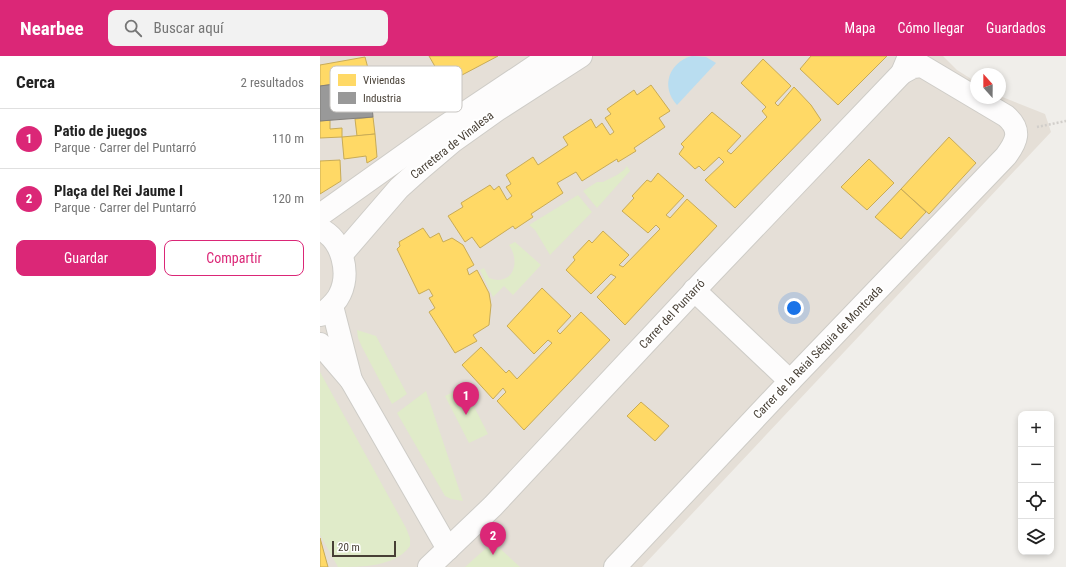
<!DOCTYPE html>
<html lang="es">
<head>
<meta charset="utf-8">
<style>
  body { margin:0; font-family:"Roboto Condensed",sans-serif; background:#f2f2f2; color:#222 }
  .controls { position:absolute; right:12px; bottom:12px; display:grid; overflow:hidden; border-radius:8px; box-shadow:0 2px 6px #0003 }
  .controls button { width:36px; height:36px; display:grid; place-items:center; padding:0; border:0; border-bottom:1px solid #e0e0e0; background:#fff; color:#222; font:20px sans-serif }
  .compass { position:absolute; left:650px; top:12px; width:36px; height:36px; border-radius:50%; background:#fff; box-shadow:0 2px 6px #0003; rotate:339deg }
  .scale { position:absolute; left:12px; bottom:10px; width:64px; box-sizing:border-box; padding-left:4px; border:2px solid #473f35; border-top:0; font-size:11px; line-height:14px; white-space:nowrap; color:#473f35; -webkit-text-stroke:3px #fff; paint-order:stroke }
  .you { position:absolute; left:474px; top:252px; width:14px; height:14px; margin:-10px; border:3px solid #fff; border-radius:50%; background:#1a73e8; box-shadow:0 0 0 6px #1a73e833 }
  .badge { display:grid; place-items:center; width:26px; height:26px; border-radius:50%; background:#db2777; color:#fff; font-size:13px; font-weight:700 }
  .pin { position:absolute; translate:-50% -33px; filter:drop-shadow(0 1px 2px #0008) }
  .pin::after { content:''; position:absolute; top:21px; width:14px; height:12px; background:inherit; clip-path:polygon(0 0,100% 0,50% 100%) }
  .list { margin:0; padding:0; list-style:none }
  h2 { display:flex; justify-content:space-between; align-items:center; height:52px; margin:0; padding:0 16px; font-size:17px }
  h2 small { font-size:13px; font-weight:400; color:#767676 }
  .list li { display:grid; grid-template-columns:26px 1fr auto; gap:12px; align-items:center; box-sizing:border-box; height:60px; padding:0 16px; border-top:1px solid #e0e0e0 }
  .list b { display:block; font-size:15px; white-space:nowrap }
  .list p { margin:0; font-size:13px; white-space:nowrap; color:#767676 }
  .list em { font-size:13px; font-style:normal; color:#767676 }
  .actions { display:flex; gap:8px; padding:12px 16px }
  .actions a { flex:1; padding:9px 0; border:1px solid #db2777; border-radius:8px; text-align:center; font-size:14px; color:#db2777 }
  .actions .main { background:#db2777; color:#fff }
  .icon { flex:none; width:22px; height:22px; fill:none; stroke:currentColor; stroke-width:2; stroke-linecap:round; stroke-linejoin:round }
  .map { position:relative; flex:none; width:746px; height:511px; overflow:hidden }
  header { display:flex; align-items:center; gap:24px; box-sizing:border-box; height:56px; padding:0 20px; background:#db2777; color:#fff }
  header strong { font-size:19px }
  nav { display:flex; gap:22px; margin-inline-start:auto; font-size:14px }
  .search { width:280px; height:36px; background:#f2f2f2; display:flex; align-items:center; gap:10px; box-sizing:border-box; padding:0 14px; border-radius:8px; color:#767676; font-size:15px }
  main { display:flex }
  aside { flex:1; background:#fff }
  .map>svg:first-child { display:block }
  .residential { fill:#e5dfd7 }
  .green { fill:#e0ebc9 }
  .water { fill:#b9ddf0 }
  .homes { fill:#ffd966; stroke:#c8ab57 }
  .industry { fill:#999; stroke:#807e7b }
  .lines { fill:none; stroke-linecap:round; stroke-linejoin:round }
  .minor-casing { stroke:#ceccc7; stroke-width:24 }
  .path { stroke:#d1ceca; stroke-width:2.5; stroke-dasharray:2 2; stroke-linecap:butt }
  .minor { stroke:#fdfcfc; stroke-width:22 }
  .labels { text-anchor:middle; stroke-width:4; stroke-linejoin:round; paint-order:stroke }
  .street-label { font-size:12px; fill:#473f35; stroke:#fff }
  .key { fill:#fff; stroke:#c8c5c2; stroke-width:1 }
  .key-label { font-size:11px; fill:#473f35 }
</style>
</head>
<body>
<header>
<strong>Nearbee</strong>
<div class="search"><svg class="icon" aria-label="search" viewBox="0 0 24 24"><circle cx="10" cy="10" r="6"/><path d="M15 15l6 6"/></svg>Buscar aquí</div>
<nav><a>Mapa</a><a>Cómo llegar</a><a>Guardados</a></nav>
</header>
<main>
<aside>
<h2>Cerca<small>2 resultados</small></h2>
<ul class="list">
<li><span class="badge">1</span><div><b>Patio de juegos</b><p>Parque · Carrer del Puntarró</p></div><em>110 m</em></li>
<li><span class="badge">2</span><div><b>Plaça del Rei Jaume I</b><p>Parque · Carrer del Puntarró</p></div><em>120 m</em></li>
</ul>
<div class="actions"><a class="main">Guardar</a><a>Compartir</a></div>
</aside>
<div class="map">
<svg width="746" height="511" viewBox="0 0 746 511">
  <rect width="100%" height="100%" fill="#f0eeea"/>
  <!-- residential -->
  <polygon class="residential" points="0,0 623,0 637,14 656,26 656,42 680,42 680,40 725,58 731,76 322,511 0,511"/>
  <!-- green -->
  <g class="green">
    <polygon points="307,110 310,115 277,152 263,135 277,126 283,126 297,119 304,114"/>
    <polygon points="258,139 272,156 230,199 215,174 209,169"/>
    <path d="M195,186L221,209L193,239L184,230L173,241L160,214L164,212L169,222C193,231 201,206 189,189Z"/>
    <polygon points="37,274 56,280 87,338 72,348 42,291 38,282"/>
    <path d="M0,316L86,472L90,482V490C75,511 41,511 18,511L0,479Z"/>
    <polygon points="144,331 168,378 149,387 125,340"/>
    <polygon points="106,335 143,445 131,443 125,440 77,357"/>
    <polygon points="173,486 200,511 145,511"/>
  </g>
  <!-- water -->
  <path class="water" d="M372,0L386,1L396,7L357,49C340,31 349,6 372,0Z"/>
  <!-- homes -->
  <g class="homes">
    <polygon points="109,0 178,0 125,28"/>
    <polygon points="491,0 567,0 518,49 480,13"/>
    <polygon points="45,1 49,16 39,17 38,25 0,30 0,9"/>
    <polygon points="443,3 471,30 455,47 458,50 474,31 491,49 501,64 415,152 385,124 404,106 399,101 384,115 379,110 375,113 359,98 364,91 361,88 392,56 421,80 407,95 411,98 447,61 442,55 446,51 421,27"/>
    <polygon points="331,29 350,55 339,62 345,71 314,92 316,95 298,106 297,103 262,125 256,116 237,127 243,137 211,158 213,161 195,173 193,170 160,192 152,181 145,186 128,160 143,151 141,147 170,129 174,134 179,130 187,144 192,140 186,131 191,128 186,119 213,101 218,109 248,89 243,81 271,63 276,72 282,67 290,79 294,76 285,62 291,58 287,53 314,34 317,39"/>
    <polygon points="53,61 55,78 37,80 35,63"/>
    <polygon points="10,64 10,73 22,72 22,81 0,82 0,65"/>
    <polygon points="55,78 57,101 47,107 46,100 24,103 22,81"/>
    <polygon points="629,81 656,107 609,158 581,133"/>
    <polygon points="549,103 574,127 547,154 521,131"/>
    <polygon points="20,104 21,125 0,138 0,105"/>
    <polygon points="338,117 364,140 346,159 350,162 367,143 397,170 305,269 277,241 296,221 291,218 271,238 246,214 255,204 253,201 269,184 272,187 283,175 309,199 299,209 303,211 340,173 336,169 328,177 302,155 314,142 312,140 327,124 331,126"/>
    <polygon points="581,133 606,156 581,183 555,161"/>
    <polygon points="103,172 110,182 119,177 123,186 132,182 143,189 154,209 147,213 149,219 157,214 169,237 171,249 169,269 153,279 157,285 135,297 109,256 115,252 109,242 113,240 109,233 99,238 77,193 80,190 79,186"/>
    <polygon points="222,232 251,260 237,275 240,278 261,256 290,284 204,374 177,345 186,336 183,332 173,343 142,309 161,291 186,317 189,314 197,323 232,287 228,284 214,298 187,270"/>
    <polygon points="321,346 349,370 335,385 307,360"/>
    <polygon points="0,482 8,511 0,511"/>
  </g>
  <!-- industry -->
  <polygon class="industry" points="49,16 53,61 0,65 0,30 38,25 39,17"/>
  <g class="lines">
    <!-- minor casing -->
    <g class="minor-casing">
      <g id="minor">
        <polyline points="0,159 118,75 230,0"/>
        <path d="M0,173C23,184 30,217 20,238C16,247 8,253 1,259"/>
        <polyline points="22,198 79,132 99,114 132,86 177,54 261,0"/>
        <polyline points="374,234 470,325"/>
        <polyline points="0,288 31,324 12,250"/>
        <polyline points="31,324 128,493"/>
        <polyline points="109,511 173,450 388,220 582,17 587,5"/>
        <path d="M295,511L470,325L686,100C697,85 702,74 686,60L602,10L593,11L582,17"/>
      </g>
    </g>
    <!-- path -->
    <polyline class="path" points="717,71 746,65"/>
    <!-- minor -->
    <use href="#minor" class="minor"/>
  </g>
  <g class="labels">
    <!-- street labels -->
    <g class="street-label">
      <text transform="translate(132 89) rotate(-38)" y="4">Carretera de Vinalesa</text>
      <text transform="translate(352 258) rotate(-47)" y="4">Carrer del Puntarró</text>
      <text transform="translate(498 296) rotate(-46)" y="4">Carrer de la Reial Séquia de Montcada</text>
    </g>
  </g>
  <!-- legend -->
  <rect x="10" y="10" width="132" height="46" rx="6" class="key"/>
  <rect x="18" y="18" width="18" height="12" fill="#ffd966"/>
  <rect x="18" y="36" width="18" height="12" fill="#999"/>
  <g class="key-label">
    <text x="43" y="28">Viviendas</text>
    <text x="43" y="46">Industria</text>
  </g>
</svg>
<div class="controls">
<button>+</button>
<button>−</button>
<button><svg class="icon" aria-label="locate" viewBox="0 0 24 24"><circle cx="12" cy="12" r="6"/><path d="M12 2v4M12 18v4M2 12h4M18 12h4"/></svg></button>
<button><svg class="icon" aria-label="layers" viewBox="0 0 24 24"><path d="M12 4l9 5-9 5-9-5zM3 14l9 5 9-5"/></svg></button>
</div>
<svg class="compass" viewBox="-18 -18 36 36"><path d="M0-13l5 13h-10z" fill="#e53935"/><path d="M0 13l5-13h-10z" fill="#767676"/></svg>
<div class="scale">20 m</div>
<div class="you"></div>
<div class="pin badge" style="left:146px;top:359px">1</div>
<div class="pin badge" style="left:173px;top:499px">2</div>
</div>
</main>
</body>
</html>
